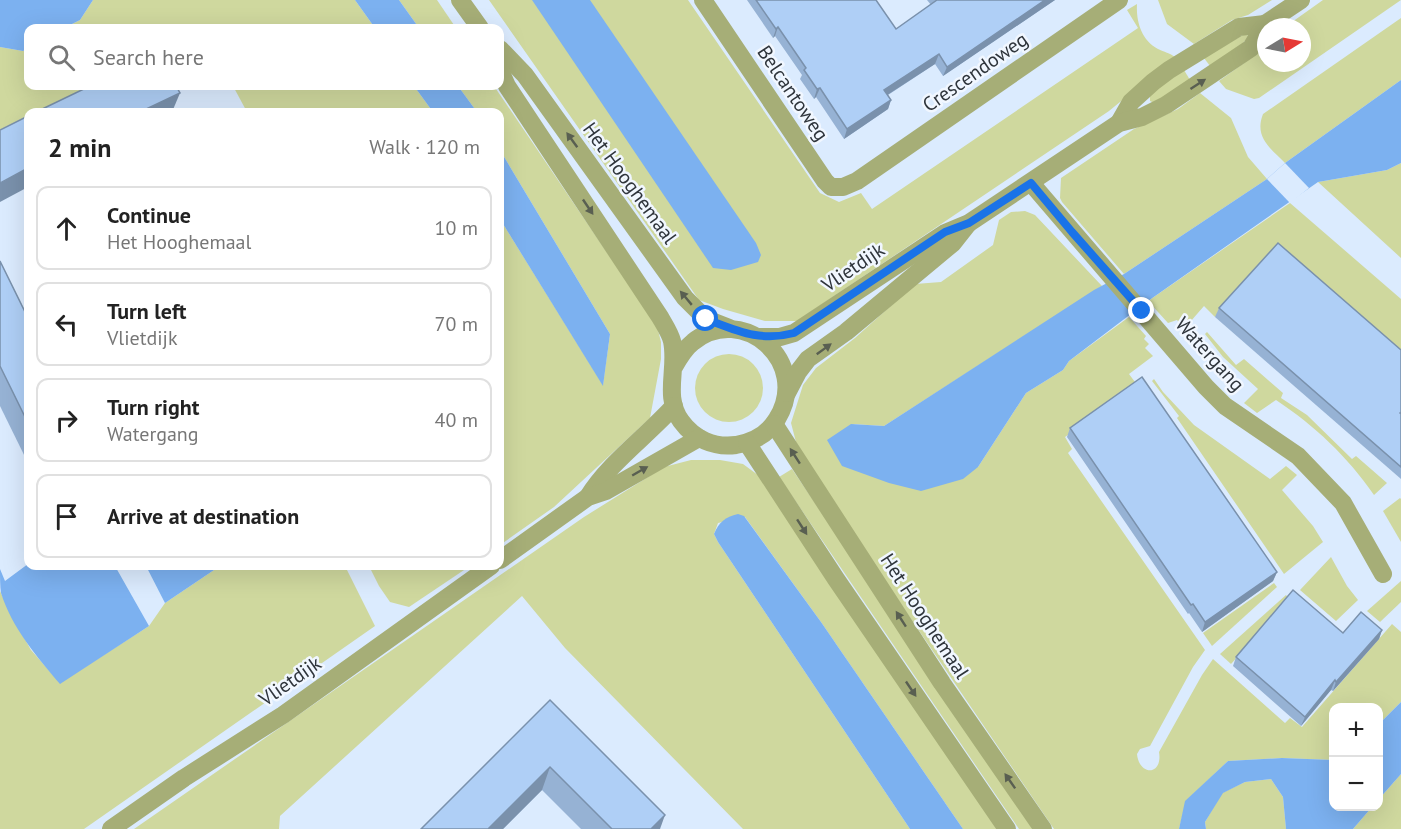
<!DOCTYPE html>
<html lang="en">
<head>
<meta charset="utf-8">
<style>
  body { margin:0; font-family:"PT Sans",sans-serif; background:#f6f6f6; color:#222 }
  .controls { position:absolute; right:18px; bottom:18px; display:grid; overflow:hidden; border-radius:12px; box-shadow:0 6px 24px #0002 }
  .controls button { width:54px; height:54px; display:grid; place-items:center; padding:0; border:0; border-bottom:2px solid #e0e0e0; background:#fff; color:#222; font:30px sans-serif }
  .compass { position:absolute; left:1257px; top:18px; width:54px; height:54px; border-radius:50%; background:#fff; box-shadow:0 6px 24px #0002; rotate:80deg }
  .stop { position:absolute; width:18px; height:18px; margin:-14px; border:4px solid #1a73e8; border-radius:50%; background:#fff }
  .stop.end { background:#1a73e8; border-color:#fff; box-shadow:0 2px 6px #0008 }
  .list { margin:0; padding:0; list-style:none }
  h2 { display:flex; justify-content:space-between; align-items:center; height:78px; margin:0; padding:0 24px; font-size:26px }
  h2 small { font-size:20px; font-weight:400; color:#767676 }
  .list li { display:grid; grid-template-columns:39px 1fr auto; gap:18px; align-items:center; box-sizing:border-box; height:84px; margin:0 12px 12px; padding:0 12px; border:2px solid #e0e0e0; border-radius:12px }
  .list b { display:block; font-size:22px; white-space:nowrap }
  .list p { margin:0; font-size:20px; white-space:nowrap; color:#767676 }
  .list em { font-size:20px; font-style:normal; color:#767676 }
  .icon { flex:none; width:33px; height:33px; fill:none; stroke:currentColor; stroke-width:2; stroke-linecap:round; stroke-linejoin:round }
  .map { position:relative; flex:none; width:1401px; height:829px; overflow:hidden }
  .search { position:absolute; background:#fff; box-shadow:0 6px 24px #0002; left:24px; top:24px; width:480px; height:66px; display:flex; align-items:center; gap:15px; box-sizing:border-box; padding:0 21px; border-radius:12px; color:#767676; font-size:22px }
  .panel { position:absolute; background:#fff; box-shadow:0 6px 24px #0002; left:24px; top:108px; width:480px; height:462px; border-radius:12px }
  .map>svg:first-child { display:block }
  .green { fill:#cfd89e }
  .water { fill:#7cb1f0 }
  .pier { fill:#dbebfe }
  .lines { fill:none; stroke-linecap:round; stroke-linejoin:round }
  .minor { stroke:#a6ae77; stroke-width:18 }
  .wall { fill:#96b2d4 }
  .shaded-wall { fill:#7a91ac }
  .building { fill:#afcff6; stroke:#7a91ac; stroke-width:1.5 }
  .oneway { fill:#595f51 }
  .route { stroke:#1a73e8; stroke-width:8 }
  .labels { text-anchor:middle; stroke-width:5; stroke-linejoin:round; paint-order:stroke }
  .street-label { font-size:20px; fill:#2f353c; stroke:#f1f7ff }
</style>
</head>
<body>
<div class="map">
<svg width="1401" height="829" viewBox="0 0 1401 829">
  <rect width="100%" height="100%" fill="#dbebfe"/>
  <!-- green -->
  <g class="green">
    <polygon points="93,0 355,0 375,28 64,28 80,20"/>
    <polygon points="399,0 437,0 456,28 419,28"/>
    <path d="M489,0H688L820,193L839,202L861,193L872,209L1138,28L1127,10L1137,4C1136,21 1141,40 1158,49C1164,52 1170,53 1175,57L1109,111L797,321H765L723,309L699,300Z"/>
    <polygon points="1158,0 1272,0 1248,15 1232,20 1194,44 1167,24"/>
    <polygon points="1323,0 1401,0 1259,98 1254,99 1226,89 1219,81 1244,63 1266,42 1266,63 1302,63 1302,27 1285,27"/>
    <path d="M1401,18V80L1285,163C1270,148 1254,137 1263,114Z"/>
    <polygon points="1246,33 1249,37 1237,49 1210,66 1204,58"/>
    <polygon points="0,47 23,51 28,48 28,86 111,86 56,112 28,112 28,126 0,140"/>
    <polygon points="1184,70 1190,80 1154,103 1150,101 1150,96 1159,87"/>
    <polygon points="233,86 414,86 433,112 247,112"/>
    <polygon points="458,86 494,86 657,326 661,342 661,359 650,418 554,507 500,545 500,219 603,385 610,334 500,150 500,112 477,112"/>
    <polygon points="1200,93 1231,118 1248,157 1267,179 1124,274 1062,202 1060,198 1061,178 1134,129 1178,109"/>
    <polygon points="1401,163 1401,258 1318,182 1387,170"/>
    <polygon points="1290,203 1401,299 1401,351 1275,250 1215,317 1204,306 1184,329 1177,320 1168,323 1148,301"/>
    <path d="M1025,211L1035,215L1102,286L884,426L852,424L978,467L1026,393L1063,370L1069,361L1129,317L1146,336L1144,339L1149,344L1145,348L1153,356L1129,374L1138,386L1065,437L1072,449L1068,453L1205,650L1193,667L1150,746L1140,749L1137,754C1139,776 1163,776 1159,752L1202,675L1213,659L1285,723L1290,718L1302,727L1392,624L1401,632V702L1379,724L1378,708H1334L1333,760L1282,758L1228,761L1186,801L1179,829H1054L830,500L796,442L791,423L803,385L816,368L855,338L915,284L941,282L993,245L999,220L1011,212Z"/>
    <path d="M1207,332L1236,365L1244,359L1283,393L1281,398L1307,415L1352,459L1356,456L1387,483L1374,495C1347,456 1315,426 1276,400L1257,413L1244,403L1258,389L1223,357L1205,334Z"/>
    <circle cx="729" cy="388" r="34"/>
    <polygon points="1154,379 1163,392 1194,425 1270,479 1286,466 1297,475 1282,490 1313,526 1323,542 1284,574 1177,418 1179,416 1152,381"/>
    <polygon points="691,460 720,460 743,464 762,478 1000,829 963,829 821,622 745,517 718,523 714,534 718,542 910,829 743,829 565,648 522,596 280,816 279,829 134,829 584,517 664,467"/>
    <polygon points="792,469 1037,829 1019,829 779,477"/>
    <polygon points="1400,498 1401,499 1401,542 1383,511"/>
    <polygon points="1331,557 1347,586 1358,600 1336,621 1300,590"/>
    <polygon points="220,566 345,566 375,626 84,829 0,829 0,591 11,615 31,650 60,683 149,626 165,603"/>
    <polygon points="369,566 470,566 409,607 390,602 379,586"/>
    <polygon points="1401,581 1401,602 1380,622 1367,611"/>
    <polygon points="1274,583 1277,587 1212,646 1203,633"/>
    <polygon points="1286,595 1289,599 1231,664 1220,654"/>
    <polygon points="1401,774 1401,829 1353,829 1372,807 1378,806 1379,799"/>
    <polygon points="1271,779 1283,797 1286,829 1206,829 1205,822 1222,793 1245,782"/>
  </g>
  <!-- water -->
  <g class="water">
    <polygon points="0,0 93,0 80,20 64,28 28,28 28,48 23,51 0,47"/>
    <polygon points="355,0 399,0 419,28 375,28"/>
    <polygon points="532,0 590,0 756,243 761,255 758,262 731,270 713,268"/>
    <polygon points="1401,80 1401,163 1387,170 1318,182 1148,301 1069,361 1063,370 1026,393 978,467 963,479 921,491 889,483 842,466 827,440 851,424 884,426 1094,290 1124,274 1267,179 1285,163"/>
    <polygon points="414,86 458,86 477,112 433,112"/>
    <polygon points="500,150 610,334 603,386 500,219"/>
    <path d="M738,514L744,516L821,622L963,829H910L718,542L714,534C719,522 725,517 738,514Z"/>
    <path d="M28,564V566H115L149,626L60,684C37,657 12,628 1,593C0,586 0,577 0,569L5,581Z"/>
    <polygon points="146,566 220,566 165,603"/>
    <polygon points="1401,702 1401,774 1379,799 1379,724"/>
    <polygon points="1282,758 1333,760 1334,806 1372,807 1353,829 1286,829 1283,797 1271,779 1245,782 1223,793 1205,822 1206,829 1179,829 1185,801 1228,761"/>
  </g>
  <!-- pier -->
  <polygon class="pier" points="1285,163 1309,188 1290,203 1267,179"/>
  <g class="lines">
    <!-- minor -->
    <g class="minor">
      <polyline points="460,0 480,28"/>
      <polyline points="703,0 825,181 831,187 843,187 857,181 1119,0"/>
      <polyline points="500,49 525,75 685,298 706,319 729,328"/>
      <path d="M500,70L507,86L660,317C664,324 670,333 672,341C678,369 663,396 681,421C694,439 714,448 736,445C753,442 768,434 777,419C812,362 742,302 693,342C684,349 679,358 674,367"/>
      <polyline points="1119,123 1131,102 1153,82 1169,70 1239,27 1265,24"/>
      <polyline points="1031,183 1206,387 1225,406 1298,456 1343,503 1383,574"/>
      <polyline points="759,337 780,337 794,333 945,233 969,223 1119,123 1142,117 1166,105 1251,48 1265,24 1301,0"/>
      <polyline points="787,393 798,372 808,359 846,332 953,243 968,224"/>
      <polyline points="774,424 942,683 1043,829"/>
      <polyline points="747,443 836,579 1007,829"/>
      <path d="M588,497C609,463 647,436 674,406"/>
      <polyline points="500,560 588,497 606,491 699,438"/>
      <polyline points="111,829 184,778 283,715 491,566"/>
    </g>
  </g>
  <!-- wall -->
  <g class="wall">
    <polygon points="747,0 876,0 896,29 931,5 927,0 1055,0 943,76 935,64 888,95 891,100 888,109 844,139 816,97 814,99 800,79 802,75 775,36 773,38"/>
    <polygon points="0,261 28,318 28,463 0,406"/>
    <polygon points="1219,308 1401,350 1401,479 1215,317"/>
    <polygon points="1070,428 1277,572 1273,581 1202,632 1189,613 1188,614 1067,437"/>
    <polygon points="1382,630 1379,639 1333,691 1331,690 1301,726 1233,666 1236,657 1343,633"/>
    <polygon points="550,700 660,829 581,829 542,790 503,829 421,829"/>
  </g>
  <!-- shaded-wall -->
  <g class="shaded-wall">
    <polygon points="1045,0 1055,0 943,76 947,67"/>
    <polygon points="778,27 775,36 773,38 776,29"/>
    <polygon points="939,54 935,64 881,99 884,90"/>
    <polygon points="820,88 816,97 814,99 817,89"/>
    <polygon points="180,93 172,112 140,112"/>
    <polygon points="891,100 888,109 844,139 847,129"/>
    <polygon points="28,168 28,187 0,202 0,183"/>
    <polygon points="1277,572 1273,581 1202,632 1205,622"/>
    <polygon points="1382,630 1379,639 1333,691 1336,682"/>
    <polygon points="1335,680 1331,690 1301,726 1305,717"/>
    <polygon points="550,767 542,790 503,829 488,829"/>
    <polygon points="665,815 660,829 651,829"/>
  </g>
  <!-- building -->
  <g class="building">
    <polygon points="756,0 876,0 896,29 937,0 1045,0 947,67 939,54 884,90 891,100 847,129 820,88 817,89 804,70 806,68 778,27 776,29"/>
    <polygon points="90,86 176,86 180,93 140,112 36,112"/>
    <polygon points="28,116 28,168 0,183 0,130"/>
    <polygon points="1278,243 1401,350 1401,412 1400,413 1401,414 1401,467 1219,308"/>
    <polygon points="0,261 28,318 28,423 0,366"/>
    <polygon points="1142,377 1277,572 1205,622 1193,604 1191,605 1070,428"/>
    <polygon points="1293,590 1343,633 1361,612 1382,630 1336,682 1335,680 1305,717 1236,657"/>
    <polygon points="550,700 665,815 651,829 612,829 550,767 488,829 421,829"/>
  </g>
  <!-- one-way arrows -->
  <defs><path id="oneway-solid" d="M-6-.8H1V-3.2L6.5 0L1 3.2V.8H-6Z" transform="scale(1.5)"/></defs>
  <g class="oneway">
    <use href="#oneway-solid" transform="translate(1198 84) rotate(-33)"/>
    <use href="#oneway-solid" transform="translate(572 140) rotate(-126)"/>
    <use href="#oneway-solid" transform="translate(588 207) rotate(56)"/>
    <use href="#oneway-solid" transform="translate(686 298) rotate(-130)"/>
    <use href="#oneway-solid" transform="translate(824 349) rotate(-36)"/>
    <use href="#oneway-solid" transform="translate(795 456) rotate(-123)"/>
    <use href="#oneway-solid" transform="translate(640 471) rotate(-30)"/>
    <use href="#oneway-solid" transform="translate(802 527) rotate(57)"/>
    <use href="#oneway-solid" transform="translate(901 619) rotate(-123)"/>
    <use href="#oneway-solid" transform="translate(911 689) rotate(56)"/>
    <use href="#oneway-solid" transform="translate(1010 781) rotate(-125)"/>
  </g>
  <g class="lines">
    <!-- route -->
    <path class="route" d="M706,319C738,331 760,342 794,333L945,232L969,223L1031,183L1072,232L1142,311"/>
  </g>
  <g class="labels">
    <!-- street labels -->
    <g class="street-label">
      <text transform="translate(975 72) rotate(-35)" y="7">Crescendoweg</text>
      <text transform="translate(793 93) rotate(56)" y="7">Belcantoweg</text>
      <text transform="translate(630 183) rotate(54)" y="7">Het Hooghemaal</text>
      <text transform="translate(853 267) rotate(-34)" y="7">Vlietdijk</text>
      <text transform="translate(1210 354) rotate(48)" y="7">Watergang</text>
      <text transform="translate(925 616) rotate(57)" y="7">Het Hooghemaal</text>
      <text transform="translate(290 681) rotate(-35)" y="7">Vlietdijk</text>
    </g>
  </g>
</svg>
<div class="controls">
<button>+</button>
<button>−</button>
</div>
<svg class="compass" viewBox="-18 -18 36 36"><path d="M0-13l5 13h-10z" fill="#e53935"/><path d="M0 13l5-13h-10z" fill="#767676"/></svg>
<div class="stop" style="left:706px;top:319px"></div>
<div class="stop end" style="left:1142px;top:311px"></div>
<div class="search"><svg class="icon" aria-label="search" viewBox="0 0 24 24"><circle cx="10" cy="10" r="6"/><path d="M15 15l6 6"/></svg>Search here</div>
<section class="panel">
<h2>2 min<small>Walk · 120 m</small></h2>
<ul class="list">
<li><svg class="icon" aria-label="ahead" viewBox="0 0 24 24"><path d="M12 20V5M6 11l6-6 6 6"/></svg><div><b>Continue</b><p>Het Hooghemaal</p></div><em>10 m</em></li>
<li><svg class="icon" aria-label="left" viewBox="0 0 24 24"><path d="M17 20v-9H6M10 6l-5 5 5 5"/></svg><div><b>Turn left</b><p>Vlietdijk</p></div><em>70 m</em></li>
<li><svg class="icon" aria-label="right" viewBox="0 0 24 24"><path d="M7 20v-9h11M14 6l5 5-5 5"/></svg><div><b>Turn right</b><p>Watergang</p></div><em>40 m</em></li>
<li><svg class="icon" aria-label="arrive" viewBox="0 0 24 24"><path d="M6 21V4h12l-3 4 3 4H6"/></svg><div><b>Arrive at destination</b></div></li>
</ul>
</section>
</div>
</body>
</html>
